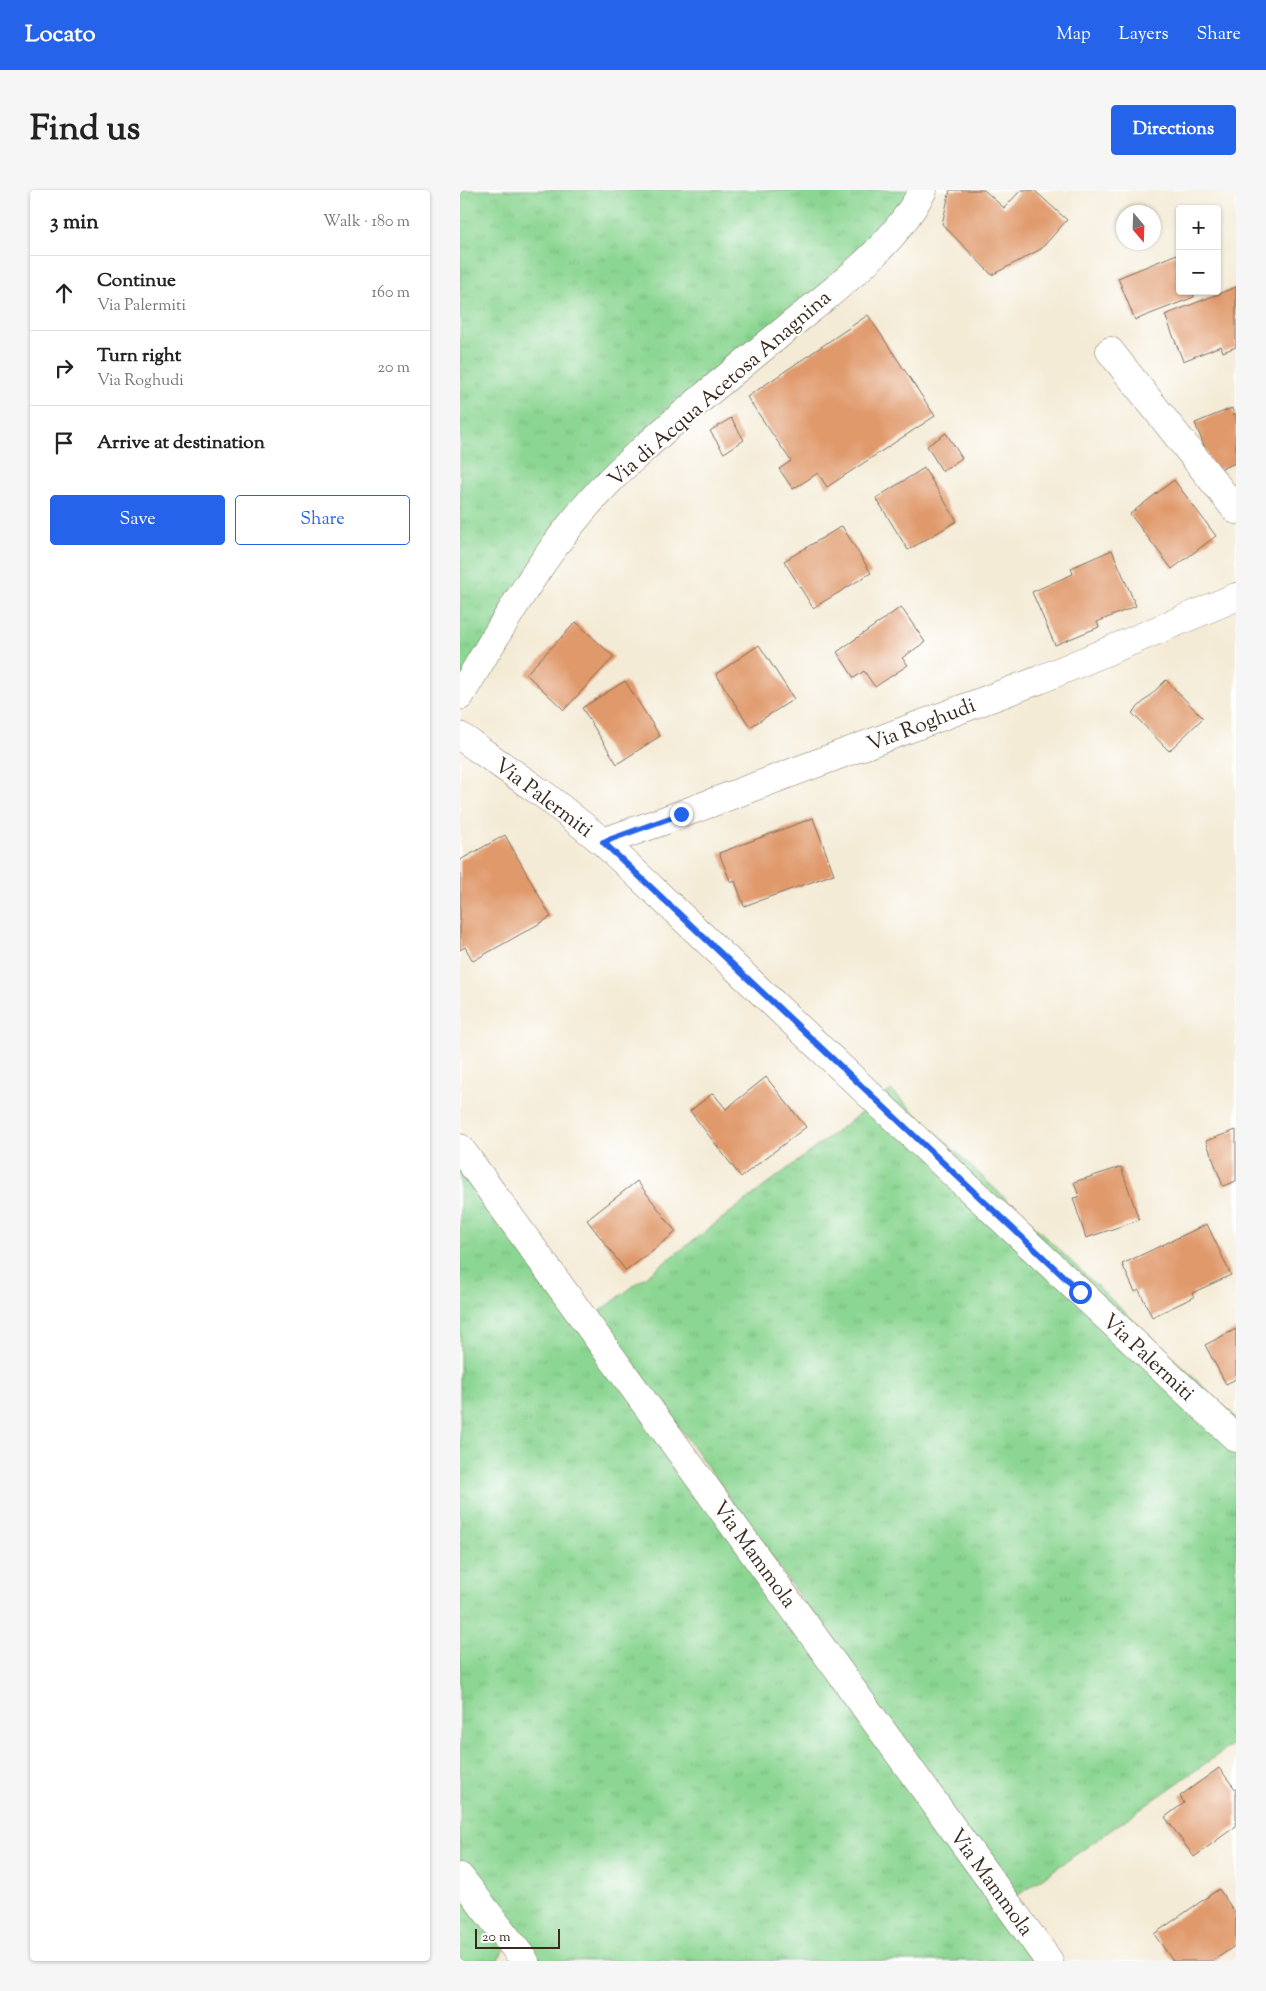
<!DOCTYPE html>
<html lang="en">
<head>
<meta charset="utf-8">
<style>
  body { margin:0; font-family:"Sorts Mill Goudy",serif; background:#f6f6f6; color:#222 }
  .controls { position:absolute; right:15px; top:15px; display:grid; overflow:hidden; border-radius:5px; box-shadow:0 1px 4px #0004 }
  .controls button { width:45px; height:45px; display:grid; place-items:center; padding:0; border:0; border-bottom:1px solid #e0e0e0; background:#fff; color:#222; font:25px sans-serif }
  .compass { position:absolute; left:656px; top:15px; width:45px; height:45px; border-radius:50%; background:#fff; box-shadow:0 1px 4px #0004; rotate:161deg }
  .scale { position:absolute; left:15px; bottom:12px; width:85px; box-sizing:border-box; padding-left:5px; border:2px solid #3b2a1e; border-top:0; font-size:14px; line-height:18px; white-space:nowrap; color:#3b2a1e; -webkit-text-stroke:4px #fff; paint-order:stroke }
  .stop { position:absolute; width:15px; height:15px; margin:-11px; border:4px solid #2563eb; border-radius:50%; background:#fff }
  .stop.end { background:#2563eb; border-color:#fff; box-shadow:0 1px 5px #0008 }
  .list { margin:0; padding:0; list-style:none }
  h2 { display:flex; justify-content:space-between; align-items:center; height:65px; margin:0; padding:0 20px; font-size:21px }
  h2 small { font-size:16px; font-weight:400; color:#767676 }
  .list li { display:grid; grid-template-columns:32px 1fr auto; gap:15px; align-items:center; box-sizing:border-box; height:75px; padding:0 20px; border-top:1px solid #e0e0e0 }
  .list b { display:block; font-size:19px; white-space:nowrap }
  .list p { margin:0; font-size:16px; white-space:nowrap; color:#767676 }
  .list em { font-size:16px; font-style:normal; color:#767676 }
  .actions { display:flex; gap:10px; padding:15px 20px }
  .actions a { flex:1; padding:11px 0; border:1px solid #2563eb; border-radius:5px; text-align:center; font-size:18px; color:#2563eb }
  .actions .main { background:#2563eb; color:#fff }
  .icon { flex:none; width:28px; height:28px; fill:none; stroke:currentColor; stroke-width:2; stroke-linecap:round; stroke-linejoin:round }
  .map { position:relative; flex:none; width:776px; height:1771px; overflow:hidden; border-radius:5px }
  header { display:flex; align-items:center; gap:30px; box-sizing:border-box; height:70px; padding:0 25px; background:#2563eb; color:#fff }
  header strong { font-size:24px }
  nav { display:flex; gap:28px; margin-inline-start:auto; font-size:18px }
  .intro { display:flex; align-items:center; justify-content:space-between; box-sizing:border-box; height:120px; padding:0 30px }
  h1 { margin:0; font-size:35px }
  .button { padding:12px 22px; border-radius:5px; background:#2563eb; color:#fff; font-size:18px; font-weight:700 }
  main { display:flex; gap:30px; padding:0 30px }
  aside { flex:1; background:#fff; border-radius:5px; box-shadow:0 1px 4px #0004 }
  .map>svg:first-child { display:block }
  .grass { fill:url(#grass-tufts); stroke:#638058 }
  .building { fill:#e0996a }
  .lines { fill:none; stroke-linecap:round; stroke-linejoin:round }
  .minor-casing { stroke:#7c6e5e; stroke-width:29 }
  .minor { stroke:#fff; stroke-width:28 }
  .route { stroke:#2563eb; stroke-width:6 }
  .labels { text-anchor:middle; stroke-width:4.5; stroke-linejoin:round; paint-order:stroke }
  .street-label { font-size:21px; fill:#3b2a1e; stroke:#fff }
</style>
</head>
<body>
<header>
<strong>Locato</strong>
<nav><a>Map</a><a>Layers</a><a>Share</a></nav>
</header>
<div class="intro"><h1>Find us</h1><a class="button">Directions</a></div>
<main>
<aside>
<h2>3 min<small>Walk · 180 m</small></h2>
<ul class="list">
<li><svg class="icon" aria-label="ahead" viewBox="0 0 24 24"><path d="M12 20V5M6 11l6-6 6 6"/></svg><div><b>Continue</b><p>Via Palermiti</p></div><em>160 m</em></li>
<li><svg class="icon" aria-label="right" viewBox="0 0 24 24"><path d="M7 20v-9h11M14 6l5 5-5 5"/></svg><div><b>Turn right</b><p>Via Roghudi</p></div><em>20 m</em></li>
<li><svg class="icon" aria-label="arrive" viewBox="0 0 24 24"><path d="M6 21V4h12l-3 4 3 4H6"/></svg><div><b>Arrive at destination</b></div></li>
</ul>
<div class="actions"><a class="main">Save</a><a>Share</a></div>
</aside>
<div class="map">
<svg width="776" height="1771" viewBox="0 0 776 1771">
  <defs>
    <pattern id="grass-tufts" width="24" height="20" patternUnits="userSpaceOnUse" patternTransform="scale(1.25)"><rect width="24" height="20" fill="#8bd692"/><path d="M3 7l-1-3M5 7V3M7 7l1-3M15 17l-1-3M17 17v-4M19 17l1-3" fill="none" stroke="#79b87d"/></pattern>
  </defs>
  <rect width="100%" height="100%" fill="#fff"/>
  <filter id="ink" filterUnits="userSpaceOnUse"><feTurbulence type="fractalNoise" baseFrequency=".02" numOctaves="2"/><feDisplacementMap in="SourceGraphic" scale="10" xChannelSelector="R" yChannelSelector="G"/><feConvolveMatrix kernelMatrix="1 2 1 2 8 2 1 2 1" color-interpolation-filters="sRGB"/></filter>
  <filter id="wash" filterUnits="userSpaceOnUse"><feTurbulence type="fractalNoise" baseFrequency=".0096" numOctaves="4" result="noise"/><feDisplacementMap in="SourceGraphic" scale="20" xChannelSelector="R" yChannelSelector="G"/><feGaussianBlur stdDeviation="1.12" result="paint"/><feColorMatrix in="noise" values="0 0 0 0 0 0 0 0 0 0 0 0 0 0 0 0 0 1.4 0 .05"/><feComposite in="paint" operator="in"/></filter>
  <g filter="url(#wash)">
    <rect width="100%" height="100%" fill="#f4ebd6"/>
    <!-- grass -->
    <g class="grass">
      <polygon points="0,0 463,0 81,373 0,506"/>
      <polygon points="431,900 776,1228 776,1552 554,1708 138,1123"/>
      <polygon points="0,958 588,1771 65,1771 49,1750 37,1771 0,1771"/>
    </g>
    <g id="blocks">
      <!-- building -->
      <g class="building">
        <polygon points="490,0 524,0 544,18 561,0 574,0 607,30 581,59 532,85 482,34"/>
        <polygon points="717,64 720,71 720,101 732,101 734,107 675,130 658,88"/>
        <polygon points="776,97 776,157 763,162 761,156 723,171 705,125"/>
        <polygon points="408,125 475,226 367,297 358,283 333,299 319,279 331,271 287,207"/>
        <polygon points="772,218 774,225 776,224 776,273 754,281 735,233"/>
        <polygon points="271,228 284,250 264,263 250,241"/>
        <polygon points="486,243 502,268 482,281 467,256"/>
        <polygon points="464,278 497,331 448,360 416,308"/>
        <polygon points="714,290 756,346 712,379 670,324"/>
        <polygon points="382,336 411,383 353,418 324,371"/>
        <polygon points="652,360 676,416 637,432 639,437 595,455 572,402 613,384 611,378"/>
        <polygon points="441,417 465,452 442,468 448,475 415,497 404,481 394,488 377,462"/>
        <polygon points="116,432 154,467 104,520 66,484"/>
        <polygon points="299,455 334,509 290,537 256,484"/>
        <polygon points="706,490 743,528 709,561 672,523"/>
        <polygon points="165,491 200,546 157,574 122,518"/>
        <polygon points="353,628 374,684 284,716 275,691 271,693 259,663"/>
        <polygon points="45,645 91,727 13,771 5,757 0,760 0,670"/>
        <polygon points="306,887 346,937 281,987 230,921 253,903 266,919"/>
        <polygon points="776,940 776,991 763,996 746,951"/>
        <polygon points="661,977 679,1030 626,1048 613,1008 619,1007 614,992"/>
        <polygon points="177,991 216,1042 166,1081 127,1030"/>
        <polygon points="747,1034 771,1085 732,1103 734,1107 692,1127 679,1100 675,1102 662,1074"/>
        <polygon points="776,1139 776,1189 766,1194 745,1155"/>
        <polygon points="759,1578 776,1600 776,1636 734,1667 705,1627 724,1613 720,1606"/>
        <polygon points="759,1699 776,1724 776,1755 753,1771 713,1771 694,1744"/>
      </g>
    </g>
  </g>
  <g filter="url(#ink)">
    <use href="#blocks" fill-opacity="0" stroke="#7c6e5e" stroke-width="1"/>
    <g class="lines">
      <!-- minor casing -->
      <g class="minor-casing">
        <g id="minor">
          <polyline points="650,161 776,320"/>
          <path d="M0,506C50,422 97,337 170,271C220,225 273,182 326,139C375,99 433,58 463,0"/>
          <polyline points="0,546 87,607 143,652 450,943 776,1248"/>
          <polyline points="143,652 203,631 579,490 776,407"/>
          <polyline points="0,958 589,1771"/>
          <polyline points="0,1687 65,1771"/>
        </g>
      </g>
      <!-- minor -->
      <use href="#minor" class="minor"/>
    </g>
  </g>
  <g class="lines" filter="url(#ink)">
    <!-- route -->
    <polyline class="route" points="221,624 143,652 620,1102"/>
  </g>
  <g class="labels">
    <!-- street labels -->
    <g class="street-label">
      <text transform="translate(259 198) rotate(-41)" y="7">Via di Acqua Acetosa Anagnina</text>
      <text transform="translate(461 534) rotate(-21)" y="7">Via Roghudi</text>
      <text transform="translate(84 607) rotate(37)" y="7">Via Palermiti</text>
      <text transform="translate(689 1167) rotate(43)" y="7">Via Palermiti</text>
      <text transform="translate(295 1364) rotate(54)" y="7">Via Mammola</text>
      <text transform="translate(532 1692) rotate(54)" y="7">Via Mammola</text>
    </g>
  </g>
</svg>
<div class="controls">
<button>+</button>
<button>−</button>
</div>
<svg class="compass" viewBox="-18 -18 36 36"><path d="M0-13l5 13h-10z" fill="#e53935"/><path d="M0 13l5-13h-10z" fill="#767676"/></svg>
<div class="scale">20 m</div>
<div class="stop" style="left:620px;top:1102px"></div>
<div class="stop end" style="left:221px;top:624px"></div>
</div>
</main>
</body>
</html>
